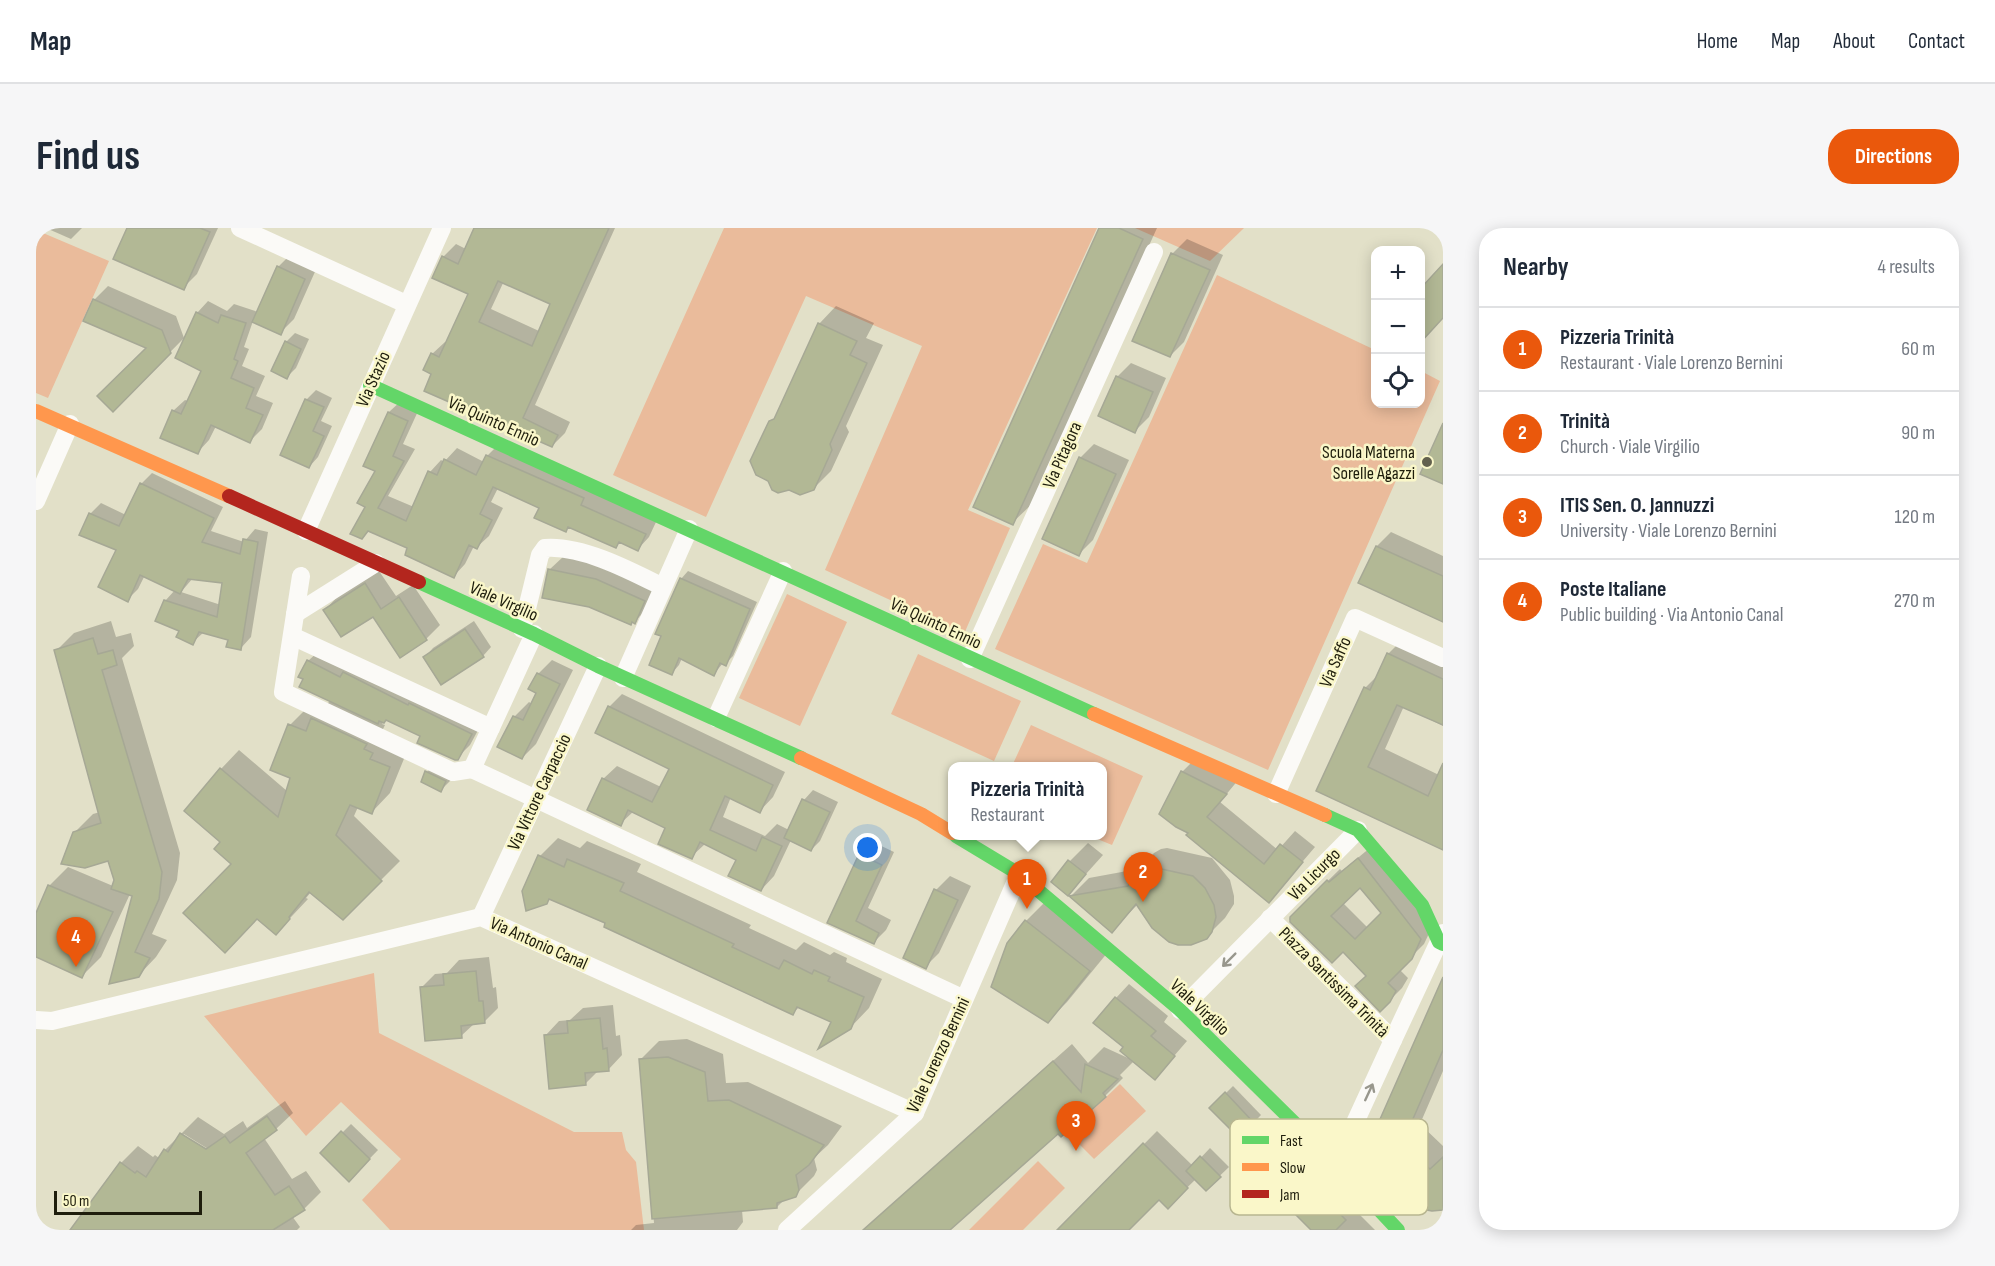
<!DOCTYPE html>
<html lang="en">
<head>
<meta charset="utf-8">
<style>
  body { margin:0; font-family:"Sofia Sans Condensed",sans-serif; background:#f6f6f7; color:#1f2937 }
  .controls { position:absolute; right:18px; top:18px; display:grid; overflow:hidden; border-radius:12px; box-shadow:0 3px 15px #0003 }
  .controls button { width:54px; height:54px; display:grid; place-items:center; padding:0; border:0; border-bottom:2px solid #e0e1e3; background:#fff; color:#1f2937; font:30px sans-serif }
  .scale { position:absolute; left:18px; bottom:15px; width:148px; box-sizing:border-box; padding-left:6px; border:3px solid #1e1d0c; border-top:0; font-size:16px; line-height:21px; white-space:nowrap; color:#1e1d0c; -webkit-text-stroke:4px #faf7c9; paint-order:stroke }
  .you { position:absolute; left:832px; top:620px; width:21px; height:21px; margin:-15px; border:4px solid #fff; border-radius:50%; background:#1a73e8; box-shadow:0 0 0 9px #1a73e833 }
  .badge { display:grid; place-items:center; width:39px; height:39px; border-radius:50%; background:#ea580c; color:#fff; font-size:20px; font-weight:700 }
  .pin { position:absolute; translate:-50% -50px; filter:drop-shadow(0 2px 3px #0008) }
  .pin::after { content:''; position:absolute; top:32px; width:21px; height:18px; background:inherit; clip-path:polygon(0 0,100% 0,50% 100%) }
  .popup { position:absolute; left:912px; top:534px; width:159px; height:78px; box-sizing:border-box; display:grid; place-content:center; border-radius:12px; background:#fff; filter:drop-shadow(0 2px 4px #0005); font-size:20px; white-space:nowrap; color:#747a83 }
  .popup b { font-size:22px; color:#1f2937 }
  .popup::after { content:''; position:absolute; left:50%; top:100%; margin-left:-12px; border:12px solid transparent; border-top-color:#fff }
  .list { margin:0; padding:0; list-style:none }
  h2 { display:flex; justify-content:space-between; align-items:center; height:78px; margin:0; padding:0 24px; font-size:26px }
  h2 small { font-size:20px; font-weight:400; color:#747a83 }
  .list li { display:grid; grid-template-columns:39px 1fr auto; gap:18px; align-items:center; box-sizing:border-box; height:84px; padding:0 24px; border-top:2px solid #e0e1e3 }
  .list b { display:block; font-size:22px; white-space:nowrap }
  .list p { margin:0; font-size:20px; white-space:nowrap; color:#747a83 }
  .list em { font-size:20px; font-style:normal; color:#747a83 }
  .icon { flex:none; width:33px; height:33px; fill:none; stroke:currentColor; stroke-width:2; stroke-linecap:round; stroke-linejoin:round }
  .map { position:relative; flex:none; width:1407px; height:1002px; overflow:hidden; border-radius:24px }
  header { display:flex; align-items:center; gap:36px; box-sizing:border-box; height:84px; padding:0 30px; background:#fff; border-bottom:2px solid #e0e1e3 }
  header strong { font-size:28px }
  nav { display:flex; gap:33px; margin-inline-start:auto; font-size:21px }
  .intro { display:flex; align-items:center; justify-content:space-between; box-sizing:border-box; height:144px; padding:0 36px }
  h1 { margin:0; font-size:42px }
  .button { padding:15px 27px; border-radius:24px; background:#ea580c; color:#fff; font-size:21px; font-weight:700 }
  main { display:flex; gap:36px; padding:0 36px }
  aside { flex:1; background:#fff; border-radius:24px; box-shadow:0 3px 15px #0003 }
  .map>svg:first-child { display:block }
  .green { fill:#eabb9b }
  .shadow { fill:#0003; fill-rule:evenodd }
  .building { fill:#b2b895; stroke:#a6a895; stroke-width:1.5; fill-rule:evenodd }
  .lines { fill:none; stroke-linecap:round; stroke-linejoin:round }
  .street { stroke:#fbfaf7; stroke-width:18 }
  .fast { stroke:#63d668; stroke-width:14 }
  .slow { stroke:#ff974d; stroke-width:14 }
  .jam { stroke:#b3261e; stroke-width:14 }
  .oneway { stroke:#98978d }
  .poi-dot { fill:#63614e; stroke:#faf7c9; stroke-width:2 }
  .labels { text-anchor:middle; stroke-width:5; stroke-linejoin:round; paint-order:stroke }
  .street-label { font-size:18px; fill:#1e1d0c; stroke:#faf7c9 }
  .poi-label { font-size:18px; fill:#1e1d0c; stroke:#faf7c9; text-anchor:end }
  .key { fill:#faf7c9; stroke:#b8b690; stroke-width:1.5 }
  .key-label { font-size:16px; fill:#1e1d0c }
</style>
</head>
<body>
<header>
<strong>Map</strong>
<nav><a>Home</a><a>Map</a><a>About</a><a>Contact</a></nav>
</header>
<div class="intro"><h1>Find us</h1><a class="button">Directions</a></div>
<main>
<div class="map">
<svg width="1407" height="1002" viewBox="0 0 1407 1002">
  <rect width="100%" height="100%" fill="#e2e0c8"/>
  <!-- green -->
  <g class="green">
    <polygon points="688,0 1061,0 932,282 974,300 928,406 789,342 886,118 770,68 670,289 577,247"/>
    <polygon points="1099,0 1208,0 1174,33"/>
    <polygon points="0,2 73,33 12,170 0,165"/>
    <polygon points="1181,47 1339,122 1340,176 1384,176 1385,143 1404,153 1232,542 959,421 1007,316 1051,335"/>
    <polygon points="751,366 811,394 764,498 703,470"/>
    <polygon points="882,426 985,473 958,533 855,486"/>
    <polygon points="995,497 1107,548 1076,617 1054,608 1066,608 1066,538 976,538"/>
    <polygon points="338,745 343,805 538,904 586,904 590,922 600,934 608,1002 354,1002 326,972 365,931 305,874 270,908 168,788"/>
    <polygon points="1084,856 1110,883 1058,931 1032,905"/>
    <polygon points="1002,933 1029,960 987,1002 933,1002"/>
  </g>
  <!-- shadow -->
  <g class="shadow">
    <polygon points="10,0 46,0 35,11"/>
    <polygon points="92,0 182,0 161,46 147,60"/>
    <path d="M440,0H579L499,177L534,194L529,205L516,218L397,145L396,126L409,114L411,115L434,65L407,29L420,16L430,21ZM468,53L516,75L503,103L455,81Z"/>
    <polygon points="1065,0 1121,0 995,277 976,295"/>
    <polygon points="1151,11 1187,27 1148,114 1134,128 1098,112 1137,25"/>
    <polygon points="256,25 282,37 258,91 244,105 217,93 208,119 213,121 206,138 229,148 220,168 237,175 226,201 214,213 180,198 173,212 162,224 137,183 149,172 152,173 167,142 161,85 172,73 191,83 198,76 222,84 242,39"/>
    <polygon points="72,58 140,88 148,110 77,182 112,119 58,72"/>
    <polygon points="800,78 838,95 830,110 847,117 810,198 813,204 795,243 777,261 734,194 742,187 783,96"/>
    <polygon points="259,105 273,111 260,140 251,149 250,114"/>
    <polygon points="1095,135 1130,150 1113,189 1099,203 1081,149"/>
    <polygon points="280,162 296,170 285,193 296,198 282,229 273,239 246,226 270,172"/>
    <polygon points="365,173 383,181 367,216 379,221 352,268 378,279 394,244 405,232 408,234 421,220 448,234 451,228 463,216 620,294 613,309 602,321 585,313 579,319 534,298 529,302 505,279 462,260 455,274 467,280 453,308 441,319 438,318 429,336 418,348 373,320 331,279 341,242 329,237 353,184"/>
    <polygon points="1058,216 1093,232 1057,312 1043,326 1044,230"/>
    <path d="M116,245L187,279L175,303L208,314L219,301L232,304L215,409L205,420L193,411L168,404L156,415L145,402L129,373L139,362L109,347L102,361L91,372L82,322L54,286L65,275L90,287L106,255ZM157,350L188,353L185,377L145,364Z"/>
    <polygon points="1355,304 1407,328 1407,392 1341,318"/>
    <polygon points="528,328 574,337 622,359 612,380 598,394 513,342"/>
    <polygon points="343,343 360,368 377,357 404,397 390,411 338,387 289,382 302,368"/>
    <polygon points="652,343 721,374 697,428 689,436 687,435 678,446 646,430 643,437 636,445 626,408 645,351"/>
    <polygon points="75,393 80,409 95,405 98,418 86,430 144,625 141,652 116,706 131,712 120,729 102,748 75,754 97,667 94,666 65,729 46,748 0,727 0,689 13,658 32,639 77,658 79,652 73,631 38,605 57,586 64,584 20,423 38,405"/>
    <polygon points="438,393 455,419 447,428 389,429 397,420"/>
    <polygon points="1370,408 1407,426 1407,498 1368,478 1349,521 1403,547 1407,539 1407,617 1282,563 1329,460 1343,446 1352,426"/>
    <polygon points="285,421 447,493 434,517 421,530 387,507 351,490 346,496 349,497 346,503 372,521 354,565 336,584 322,579 318,588 364,633 307,690 275,664 270,670 272,671 240,705 222,689 186,614 185,541 203,522 251,563 256,549 254,497 272,479 284,483 295,472 272,433"/>
    <polygon points="516,432 537,442 500,516 486,530 464,518 479,488 493,474 496,476 502,464 502,446"/>
    <polygon points="586,466 749,544 737,569 724,583 695,569 687,589 729,608 741,596 753,602 768,572 777,562 802,574 784,613 775,622 755,612 738,648 725,662 702,631 669,616 655,629 631,600 598,583 584,596 567,551 581,538 625,559 635,540 573,479"/>
    <polygon points="1160,530 1203,551 1184,574 1242,622 1259,603 1279,619 1233,673 1152,607 1146,544"/>
    <polygon points="400,535 418,544 414,553 405,562 391,544"/>
    <polygon points="522,610 544,620 551,613 605,636 601,644 715,697 713,700 760,722 768,714 794,727 798,724 811,730 810,734 846,751 833,780 814,800 764,778 757,785 571,695 515,670 510,675 504,628"/>
    <polygon points="837,614 858,624 832,680 855,692 850,702 837,715 793,694 824,627"/>
    <polygon points="1052,615 1067,627 1032,666 1034,633"/>
    <path d="M1335,619L1397,697L1388,716L1363,741L1372,750L1366,760L1344,782L1332,748L1307,722L1296,733L1253,691L1304,641L1306,643ZM1325,657L1347,685L1332,700L1307,675Z"/>
    <polygon points="1131,620 1176,630 1194,652 1198,668 1198,676 1189,690 1170,709 1102,676 1076,703 1035,668 1053,650 1102,641 1118,625 1125,621"/>
    <polygon points="914,648 935,658 903,725 889,739 900,662"/>
    <polygon points="1008,675 1072,724 1031,774 1012,793 990,693"/>
    <polygon points="453,729 457,760 460,759 462,780 448,794 439,795 425,808 385,760 399,746 411,745 423,732"/>
    <polygon points="1407,752 1407,843 1384,896 1407,918 1407,977 1331,925"/>
    <polygon points="1093,756 1132,788 1128,794 1151,813 1119,850 1098,833 1084,847 1087,850 1069,868 1025,907 1022,903 912,1002 827,1002 1036,816 1052,835 1068,819 1092,830 1080,770"/>
    <polygon points="577,777 580,808 584,807 586,827 572,842 563,842 549,856 509,808 523,793 534,792 547,780"/>
    <polygon points="651,811 687,826 690,855 712,854 806,898 792,917 778,930 781,942 778,948 759,967 749,971 741,979 706,982 707,994 701,1002 595,1002 600,997 618,995 604,832 623,813"/>
    <polygon points="1197,858 1225,887 1204,909 1175,880"/>
    <path d="M249,873L257,885L240,901L228,910L256,951L270,943L285,964L268,981L256,988L264,999L261,1002H36L85,935L102,918L117,929L119,927L123,930L129,922L162,889L188,906L207,893L211,900ZM148,906L177,924L176,927L146,908Z"/>
    <polygon points="315,896 342,922 313,952 286,925"/>
    <polygon points="1121,903 1157,938 1174,920 1193,939 1170,961 1160,951 1132,978 1123,970 1091,1002 1023,1002"/>
    <polygon points="1288,943 1323,977 1318,981 1339,1002 1277,1002 1253,978"/>
  </g>
  <!-- building -->
  <g class="building">
    <polygon points="91,0 164,0 174,4 148,62 77,31"/>
    <path d="M438,0H573L487,190L522,207L516,219L388,163L395,146L387,142L395,125L403,129L432,66L396,50L406,28L422,36ZM462,53L514,76L496,118L443,94Z"/>
    <polygon points="1063,0 1083,0 1107,11 977,297 937,279"/>
    <polygon points="1135,25 1174,42 1134,129 1096,113"/>
    <polygon points="1407,36 1407,90 1384,115 1384,61"/>
    <polygon points="241,38 269,51 245,107 216,94"/>
    <polygon points="57,71 126,102 135,125 77,184 61,168 110,120 47,93"/>
    <polygon points="160,84 182,95 185,87 210,95 198,131 202,133 195,150 218,160 210,180 227,187 214,215 175,197 162,226 124,210 136,182 145,186 165,143 139,130"/>
    <polygon points="782,95 821,113 814,127 831,135 794,216 796,222 778,262 764,267 753,262 742,265 736,262 732,253 720,247 714,233 733,193 738,191"/>
    <polygon points="249,113 265,121 251,151 235,143"/>
    <polygon points="1080,148 1117,164 1099,205 1062,188"/>
    <polygon points="269,171 288,179 277,203 288,208 273,240 244,227"/>
    <polygon points="352,184 372,193 357,228 368,233 342,280 370,293 392,243 401,247 408,231 440,247 450,227 548,270 545,277 610,306 602,323 583,314 580,320 532,299 530,304 498,290 503,280 457,259 444,286 456,292 441,321 433,317 418,350 369,327 371,320 332,303 326,311 314,306 329,279 321,275 339,243 327,238"/>
    <polygon points="1407,195 1407,256 1384,246"/>
    <polygon points="1043,229 1080,246 1043,328 1006,311"/>
    <polygon points="104,255 178,290 166,314 204,326 207,311 222,314 205,422 190,419 192,412 163,404 157,417 140,409 143,403 119,393 128,372 181,389 186,355 152,351 144,366 104,347 92,374 62,359 80,322 43,307 53,285 83,298"/>
    <polygon points="1340,318 1407,348 1407,394 1322,355"/>
    <polygon points="512,341 560,351 609,373 599,396 596,394 595,397 553,379 506,370"/>
    <polygon points="644,350 714,381 690,438 684,435 678,448 643,430 636,447 613,437 625,408 619,406"/>
    <polygon points="329,355 345,381 363,369 391,412 364,430 337,389 305,409 287,382"/>
    <polygon points="429,401 448,429 405,457 387,429"/>
    <polygon points="57,410 62,426 77,422 81,437 66,442 126,644 123,671 99,724 114,730 103,749 73,756 96,668 75,661 78,652 72,633 49,640 25,636 37,604 65,595 18,422"/>
    <polygon points="1351,425 1407,451 1407,497 1361,477 1332,539 1392,568 1407,535 1407,622 1280,563 1328,459 1334,462"/>
    <polygon points="271,432 304,449 307,444 372,477 373,475 436,506 422,532 419,532 381,515 384,508 350,492 348,495 343,493 342,496 263,459 267,451 262,449"/>
    <polygon points="501,445 524,456 486,531 461,519 477,488 487,492 500,465 492,461"/>
    <polygon points="572,478 737,557 724,585 689,568 674,602 720,623 726,609 746,618 725,663 692,648 700,632 664,614 656,631 622,616 629,600 592,582 585,598 551,582 566,550 616,574 633,541 559,505"/>
    <polygon points="275,490 331,516 328,521 337,525 334,531 354,539 336,586 314,577 300,607 346,653 307,692 273,664 253,689 254,691 240,707 221,691 189,725 147,685 195,636 178,621 184,614 148,583 184,540 242,589 254,550 234,542 252,496 270,503"/>
    <polygon points="389,543 410,553 405,564 385,554"/>
    <polygon points="1145,543 1191,566 1171,589 1228,636 1244,616 1267,634 1233,675 1150,607 1152,605 1140,599 1123,586"/>
    <polygon points="766,571 794,584 775,623 748,610"/>
    <polygon points="823,626 846,637 820,693 843,705 838,716 791,695"/>
    <polygon points="502,627 528,639 531,631 588,655 584,663 698,716 696,719 743,741 748,732 776,746 778,742 794,749 792,753 828,769 815,801 782,821 795,794 761,779 757,787 568,699 569,695 513,671 511,676 490,683 486,663"/>
    <path d="M1322,630L1385,711L1376,731L1352,755L1360,763L1354,774L1344,784L1319,758L1330,748L1307,724L1296,735L1254,694V689L1291,652L1293,654ZM1324,660L1345,685L1319,711L1295,688Z"/>
    <polygon points="1032,632 1050,646 1032,668 1015,654"/>
    <polygon points="1112,638 1157,648 1169,660 1178,677 1180,689 1176,704 1171,711 1155,717 1142,717 1133,714 1116,700 1100,676 1076,705 1033,668 1092,658 1098,644 1105,639"/>
    <polygon points="12,657 77,684 46,750 0,729 0,685"/>
    <polygon points="898,661 922,672 890,741 867,730"/>
    <polygon points="989,692 1054,743 1012,795 955,759 971,715"/>
    <polygon points="440,743 443,773 447,773 449,795 425,798 426,810 389,813 384,759 408,757 407,746"/>
    <polygon points="1407,749 1407,822 1366,916 1394,941 1407,929 1407,982 1396,983 1385,981 1329,925"/>
    <polygon points="1079,769 1120,803 1115,808 1139,828 1119,852 1084,823 1087,819 1057,795"/>
    <polygon points="564,790 567,821 571,820 573,843 549,845 550,857 513,861 508,807 532,805 531,793"/>
    <polygon points="632,829 669,844 672,873 693,872 788,917 773,937 760,947 763,962 760,969 741,975 741,980 616,991 603,831"/>
    <polygon points="1017,833 1045,864 1049,836 1082,851 1067,865 1070,869 1025,909 1022,906 914,1002 827,1002"/>
    <polygon points="1189,864 1219,896 1204,911 1173,880"/>
    <polygon points="231,888 241,902 210,925 239,967 253,958 269,982 237,1002 34,1002 84,934 99,945 101,943 110,949 128,921 132,924 144,905 170,921 189,908 194,915"/>
    <polygon points="305,903 334,931 313,954 284,925"/>
    <polygon points="1107,915 1152,960 1132,981 1123,972 1093,1002 1021,1002"/>
    <polygon points="1164,928 1185,949 1170,963 1150,943"/>
    <polygon points="1273,955 1310,992 1300,1002 1275,1002 1251,978"/>
  </g>
  <g class="lines">
    <!-- street -->
    <g class="street">
      <polyline points="204,0 370,76"/>
      <polyline points="0,273 34,196"/>
      <polyline points="270,303 406,0"/>
      <polyline points="265,348 247,464 417,544 436,541"/>
      <polyline points="259,386 340,335"/>
      <path d="M486,401L504,327L509,320C546,317 595,343 627,359"/>
      <polyline points="498,406 436,541 928,771"/>
      <polyline points="256,408 455,500"/>
      <polyline points="934,431 1118,24"/>
      <polyline points="587,450 653,301"/>
      <polyline points="680,490 747,343"/>
      <polyline points="1240,566 1319,390 1407,430"/>
      <polyline points="445,689 562,438"/>
      <polyline points="1234,690 1357,812 1300,936"/>
      <polyline points="1144,782 1322,602"/>
      <polyline points="0,792 16,793 445,689 879,885"/>
      <polyline points="1357,812 1407,705"/>
      <polyline points="751,1002 879,885 983,646"/>
    </g>
    <!-- fast -->
    <g class="fast">
      <polyline points="334,157 1058,486"/>
      <polyline points="383,354 498,406 562,438 765,530"/>
      <polyline points="1289,587 1322,602 1386,677 1403,714 1407,716"/>
      <polyline points="920,608 983,646 1144,782 1300,936 1362,1002"/>
    </g>
    <!-- slow -->
    <g class="slow">
      <polyline points="0,183 193,268"/>
      <polyline points="1058,486 1289,587"/>
      <polyline points="765,530 885,586 916,605"/>
    </g>
    <!-- jam -->
    <polyline class="jam" points="193,268 383,354"/>
  </g>
  <!-- one-way arrows -->
  <defs><path id="oneway-shaft" d="M-6 0H5M1.5-3L5.5 0L1.5 3" fill="none" stroke-width="1.6" stroke-linecap="round" stroke-linejoin="round" transform="scale(1.5)"/></defs>
  <g class="oneway">
    <use href="#oneway-shaft" transform="translate(1193 732) rotate(135)"/>
    <use href="#oneway-shaft" transform="translate(1333 864) rotate(-65)"/>
  </g>
  <!-- markers -->
  <circle class="poi-dot" cx="1391" cy="234" r="6"/>
  <g class="labels">
    <!-- street labels -->
    <g class="street-label">
      <text transform="translate(337 151) rotate(-66)" y="6">Via Stazio</text>
      <text transform="translate(458 193) rotate(24)" y="6">Via Quinto Ennio</text>
      <text transform="translate(1026 227) rotate(-66)" y="6">Via Pitagora</text>
      <text transform="translate(468 373) rotate(24)" y="6">Viale Virgilio</text>
      <text transform="translate(900 395) rotate(25)" y="6">Via Quinto Ennio</text>
      <text transform="translate(1299 434) rotate(-66)" y="6">Via Saffo</text>
      <text transform="translate(503 564) rotate(-65)" y="6">Via Vittore Carpaccio</text>
      <text transform="translate(1278 646) rotate(-45)" y="6">Via Licurgo</text>
      <text transform="translate(503 715) rotate(24)" y="6">Via Antonio Canal</text>
      <text transform="translate(1298 754) rotate(45)" y="6">Piazza Santissima Trinità</text>
      <text transform="translate(1164 779) rotate(43)" y="6">Viale Virgilio</text>
      <text transform="translate(902 827) rotate(-65)" y="6">Viale Lorenzo Bernini</text>
    </g>
    <!-- poi labels -->
    <g class="poi-label">
      <text x="1379" y="230">Scuola Materna<tspan x="1379" dy="21">Sorelle Agazzi</tspan></text>
    </g>
  </g>
  <!-- legend -->
  <rect x="1194" y="891" width="198" height="96" rx="9" class="key"/>
  <rect x="1206" y="908" width="27" height="8" fill="#63d668"/>
  <rect x="1206" y="935" width="27" height="8" fill="#ff974d"/>
  <rect x="1206" y="962" width="27" height="8" fill="#b3261e"/>
  <g class="key-label">
    <text x="1244" y="918">Fast</text>
    <text x="1244" y="945">Slow</text>
    <text x="1244" y="972">Jam</text>
  </g>
</svg>
<div class="controls">
<button>+</button>
<button>−</button>
<button><svg class="icon" aria-label="locate" viewBox="0 0 24 24"><circle cx="12" cy="12" r="6"/><path d="M12 2v4M12 18v4M2 12h4M18 12h4"/></svg></button>
</div>
<div class="scale">50 m</div>
<div class="you"></div>
<div class="pin badge" style="left:991px;top:681px">1</div>
<div class="popup"><b>Pizzeria Trinità</b>Restaurant</div>
<div class="pin badge" style="left:1107px;top:674px">2</div>
<div class="pin badge" style="left:1040px;top:923px">3</div>
<div class="pin badge" style="left:40px;top:739px">4</div>
</div>
<aside>
<h2>Nearby<small>4 results</small></h2>
<ul class="list">
<li><span class="badge">1</span><div><b>Pizzeria Trinità</b><p>Restaurant · Viale Lorenzo Bernini</p></div><em>60 m</em></li>
<li><span class="badge">2</span><div><b>Trinità</b><p>Church · Viale Virgilio</p></div><em>90 m</em></li>
<li><span class="badge">3</span><div><b>ITIS Sen. O. Jannuzzi</b><p>University · Viale Lorenzo Bernini</p></div><em>120 m</em></li>
<li><span class="badge">4</span><div><b>Poste Italiane</b><p>Public building · Via Antonio Canal</p></div><em>270 m</em></li>
</ul>
</aside>
</main>
</body>
</html>
